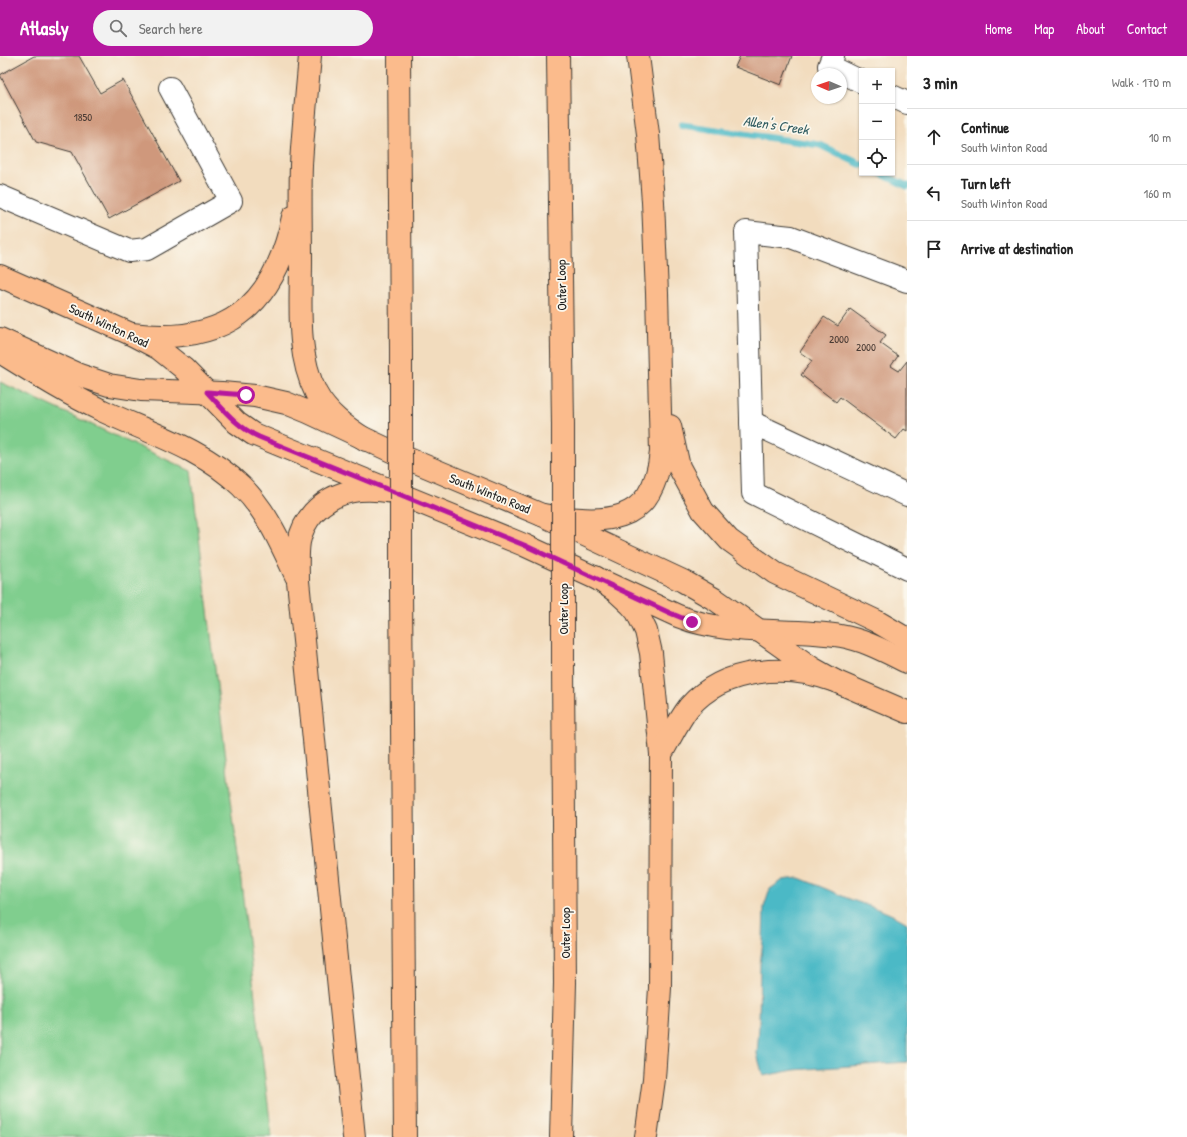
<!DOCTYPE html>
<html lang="en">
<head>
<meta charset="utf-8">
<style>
  body { margin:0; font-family:"Patrick Hand",sans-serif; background:#f2f2f2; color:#222 }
  .controls { position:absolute; right:12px; top:12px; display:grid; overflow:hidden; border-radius:0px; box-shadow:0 1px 3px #0004 }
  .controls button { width:36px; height:36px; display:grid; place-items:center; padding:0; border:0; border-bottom:1px solid #e0e0e0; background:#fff; color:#222; font:20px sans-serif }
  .compass { position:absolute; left:811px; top:12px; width:36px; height:36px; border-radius:50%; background:#fff; box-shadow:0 1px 3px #0004; rotate:272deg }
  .stop { position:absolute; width:12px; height:12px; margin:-9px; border:3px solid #b5179e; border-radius:50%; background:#fff }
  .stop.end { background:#b5179e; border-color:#fff; box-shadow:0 1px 4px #0008 }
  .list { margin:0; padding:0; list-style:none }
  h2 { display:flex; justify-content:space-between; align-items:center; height:52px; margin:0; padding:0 16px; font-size:17px }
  h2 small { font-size:13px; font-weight:400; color:#767676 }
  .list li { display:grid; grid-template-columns:26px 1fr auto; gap:12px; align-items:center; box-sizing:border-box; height:56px; padding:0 16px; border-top:1px solid #e0e0e0 }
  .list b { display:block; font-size:15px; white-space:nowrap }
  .list p { margin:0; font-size:13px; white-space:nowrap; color:#767676 }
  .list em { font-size:13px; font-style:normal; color:#767676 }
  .icon { flex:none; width:22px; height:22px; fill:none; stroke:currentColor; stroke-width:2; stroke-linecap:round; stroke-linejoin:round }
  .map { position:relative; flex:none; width:907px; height:1081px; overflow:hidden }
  header { display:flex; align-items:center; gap:24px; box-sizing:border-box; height:56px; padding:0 20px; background:#b5179e; color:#fff }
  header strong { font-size:19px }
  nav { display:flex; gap:22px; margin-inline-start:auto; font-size:14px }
  .search { width:280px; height:36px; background:#f2f2f2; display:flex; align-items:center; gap:10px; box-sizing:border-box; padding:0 14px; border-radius:22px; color:#767676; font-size:15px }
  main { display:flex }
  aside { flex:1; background:#fff }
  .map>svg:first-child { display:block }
  .green { fill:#80ce8e; stroke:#4e7555 }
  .water { fill:#4cb9c6; stroke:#346a71 }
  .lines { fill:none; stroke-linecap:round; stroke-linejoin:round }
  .stream { stroke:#4cb9c6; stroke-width:7 }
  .building { fill:#cf987b }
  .minor-casing { stroke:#3c3934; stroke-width:24 }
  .major-casing { stroke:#3c3934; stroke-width:24 }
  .highway-casing { stroke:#3c3934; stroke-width:24 }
  .minor { stroke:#fff; stroke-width:22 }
  .major { stroke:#fbbb8c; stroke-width:22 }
  .highway { stroke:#fbbb8c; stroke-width:22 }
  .highway-bridge-casing { stroke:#3c3934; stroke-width:24; stroke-linecap:butt }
  .highway-bridge { stroke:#fbbb8c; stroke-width:22 }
  .route { stroke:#b5179e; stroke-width:5 }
  .labels { text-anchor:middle; stroke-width:3.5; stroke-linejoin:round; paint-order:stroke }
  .number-label { font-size:11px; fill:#493b34 }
  .street-label { font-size:13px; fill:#1c1c1c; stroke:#fbf7ec }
  .water-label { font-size:14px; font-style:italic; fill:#2f5b60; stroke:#fbf7ec }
</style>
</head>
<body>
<header>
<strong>Atlasly</strong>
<div class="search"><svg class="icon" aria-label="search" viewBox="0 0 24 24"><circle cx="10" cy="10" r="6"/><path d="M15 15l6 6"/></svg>Search here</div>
<nav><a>Home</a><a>Map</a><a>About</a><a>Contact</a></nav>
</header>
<main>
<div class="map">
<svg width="907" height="1081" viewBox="0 0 907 1081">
  <rect width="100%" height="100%" fill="#fbf7ec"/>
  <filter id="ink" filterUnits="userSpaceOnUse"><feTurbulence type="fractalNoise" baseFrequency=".025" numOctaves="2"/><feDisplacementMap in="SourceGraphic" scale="8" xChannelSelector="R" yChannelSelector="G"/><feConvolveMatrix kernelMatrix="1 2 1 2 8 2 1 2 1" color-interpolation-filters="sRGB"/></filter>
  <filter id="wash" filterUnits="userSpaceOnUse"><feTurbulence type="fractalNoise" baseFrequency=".012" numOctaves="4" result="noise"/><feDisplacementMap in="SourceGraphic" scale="16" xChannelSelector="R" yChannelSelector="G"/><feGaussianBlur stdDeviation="0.9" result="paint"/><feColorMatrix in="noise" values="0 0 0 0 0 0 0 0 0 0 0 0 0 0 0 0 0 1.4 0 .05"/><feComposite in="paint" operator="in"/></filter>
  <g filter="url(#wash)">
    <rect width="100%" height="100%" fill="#f2dcbe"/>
    <!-- green -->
    <polygon class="green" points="0,326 191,415 272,1081 0,1081"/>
    <!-- water -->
    <path class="water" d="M799,822C815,828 831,835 847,842C867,850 889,855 907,867V1006L794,1014L763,1020L757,998L759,971L760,908L763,885L764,851L770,833L783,824Z"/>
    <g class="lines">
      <!-- stream -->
      <g class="stream">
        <polyline points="682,69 820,89 862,109"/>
        <polyline points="880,117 907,130"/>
      </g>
    </g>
    <g id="blocks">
      <!-- building -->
      <g class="building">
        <polygon points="34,0 79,0 100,37 123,24 179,125 109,163 72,96 36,86 0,19"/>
        <polygon points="740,0 792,0 781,29 735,11"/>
        <polygon points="850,253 886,279 880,287 898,300 891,310 899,315 907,305 907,375 904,373 896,383 840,341 836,346 801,319 812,305 800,296 824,261 838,270"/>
      </g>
    </g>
  </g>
  <g filter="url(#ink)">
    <use href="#blocks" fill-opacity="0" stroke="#3c3934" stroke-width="1"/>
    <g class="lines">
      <!-- minor casing -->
      <g class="minor-casing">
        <g id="minor">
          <polyline points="833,0 829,10 862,26"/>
          <polyline points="892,40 907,47"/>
          <polyline points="0,140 129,195 147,193 231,145 170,32"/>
          <polyline points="907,225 791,181 746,176 753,437 907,513"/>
          <polyline points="751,366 907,439"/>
        </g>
      </g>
      <!-- major casing -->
      <g class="major-casing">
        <g id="major">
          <path d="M0,220L131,278L158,292L183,312L237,367L253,378L524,489L678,560C730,581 787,571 841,580C865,584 886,596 907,606"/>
          <polyline points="0,283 79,319 109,329 141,334 222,337 255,340 286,347 308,356 404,401 542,459 683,525 716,544 812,612 835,625 907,656"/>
        </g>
      </g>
      <!-- highway casing -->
      <g class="highway-casing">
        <g id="highway">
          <path d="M310,0C307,36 303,72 301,109C300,141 301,173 301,206C301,249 296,297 316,337C327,358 346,371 366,384"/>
          <polyline points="399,0 401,294"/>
          <polyline points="558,0 563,369"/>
          <path d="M131,278C224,290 274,252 293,161"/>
          <path d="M0,296C34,317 67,338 103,355C150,377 203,393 241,430C267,455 281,488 296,520"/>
          <polyline points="670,370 679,411 703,455 729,484 775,517 876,565 907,583"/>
          <path d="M542,459C603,467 653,473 661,396L657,237L653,146L648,78L638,0"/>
          <polyline points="595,521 617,536 631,549 637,556 646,575 651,597 661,698 660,932 654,1023 646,1081"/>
          <polyline points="401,530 405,1081"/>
          <path d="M661,698C670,683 678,665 689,651C725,610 788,608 835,625"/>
          <path d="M354,1081L298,525C298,513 297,498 299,486C301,475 307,464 314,456C336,433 363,431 393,436"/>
          <polyline points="561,1081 565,927 563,607"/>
        </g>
      </g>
      <!-- minor -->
      <use href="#minor" class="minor"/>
      <!-- major -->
      <use href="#major" class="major"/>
      <!-- highway -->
      <use href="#highway" class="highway"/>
      <!-- highway-bridge casing -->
      <g class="highway-bridge-casing">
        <g id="highway-bridge">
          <polyline points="401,294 401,530"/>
          <polyline points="563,369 563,607"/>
        </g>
      </g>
      <!-- highway-bridge -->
      <use href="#highway-bridge" class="highway-bridge"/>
    </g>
  </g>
  <g class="lines" filter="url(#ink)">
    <!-- route -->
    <path class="route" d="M246,339L207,336C223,353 237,371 259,381L524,489L670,557L692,566"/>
  </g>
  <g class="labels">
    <!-- number labels -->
    <g class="number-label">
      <text x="83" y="65">1850</text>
      <text x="839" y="287">2000</text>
      <text x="866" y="295">2000</text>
    </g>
    <!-- street labels -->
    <g class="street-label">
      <text transform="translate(561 229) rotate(-91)" y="5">Outer Loop</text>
      <text transform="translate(109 269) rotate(25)" y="5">South Winton Road</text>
      <text transform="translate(490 437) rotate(22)" y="5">South Winton Road</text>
      <text transform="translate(563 553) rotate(-90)" y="5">Outer Loop</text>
      <text transform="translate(565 877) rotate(-90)" y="5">Outer Loop</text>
    </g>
    <!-- water labels -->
    <g class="water-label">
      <text transform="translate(776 69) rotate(8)" y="5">Allen's Creek</text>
    </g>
  </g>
</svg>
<div class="controls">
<button>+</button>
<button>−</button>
<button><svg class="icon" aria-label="locate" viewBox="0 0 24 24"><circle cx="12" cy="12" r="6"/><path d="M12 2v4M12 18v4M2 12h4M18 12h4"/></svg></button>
</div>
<svg class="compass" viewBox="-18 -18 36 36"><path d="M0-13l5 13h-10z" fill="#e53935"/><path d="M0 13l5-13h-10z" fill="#767676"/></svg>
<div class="stop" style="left:246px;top:339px"></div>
<div class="stop end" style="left:692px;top:566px"></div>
</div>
<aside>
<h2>3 min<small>Walk · 170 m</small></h2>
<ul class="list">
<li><svg class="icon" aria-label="ahead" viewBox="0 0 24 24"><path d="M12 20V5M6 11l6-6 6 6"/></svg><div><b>Continue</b><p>South Winton Road</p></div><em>10 m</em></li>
<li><svg class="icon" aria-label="left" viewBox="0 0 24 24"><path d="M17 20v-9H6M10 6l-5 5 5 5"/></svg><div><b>Turn left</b><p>South Winton Road</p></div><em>160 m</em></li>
<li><svg class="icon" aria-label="arrive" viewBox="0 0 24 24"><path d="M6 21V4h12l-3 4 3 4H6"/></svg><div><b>Arrive at destination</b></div></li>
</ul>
</aside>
</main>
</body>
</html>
